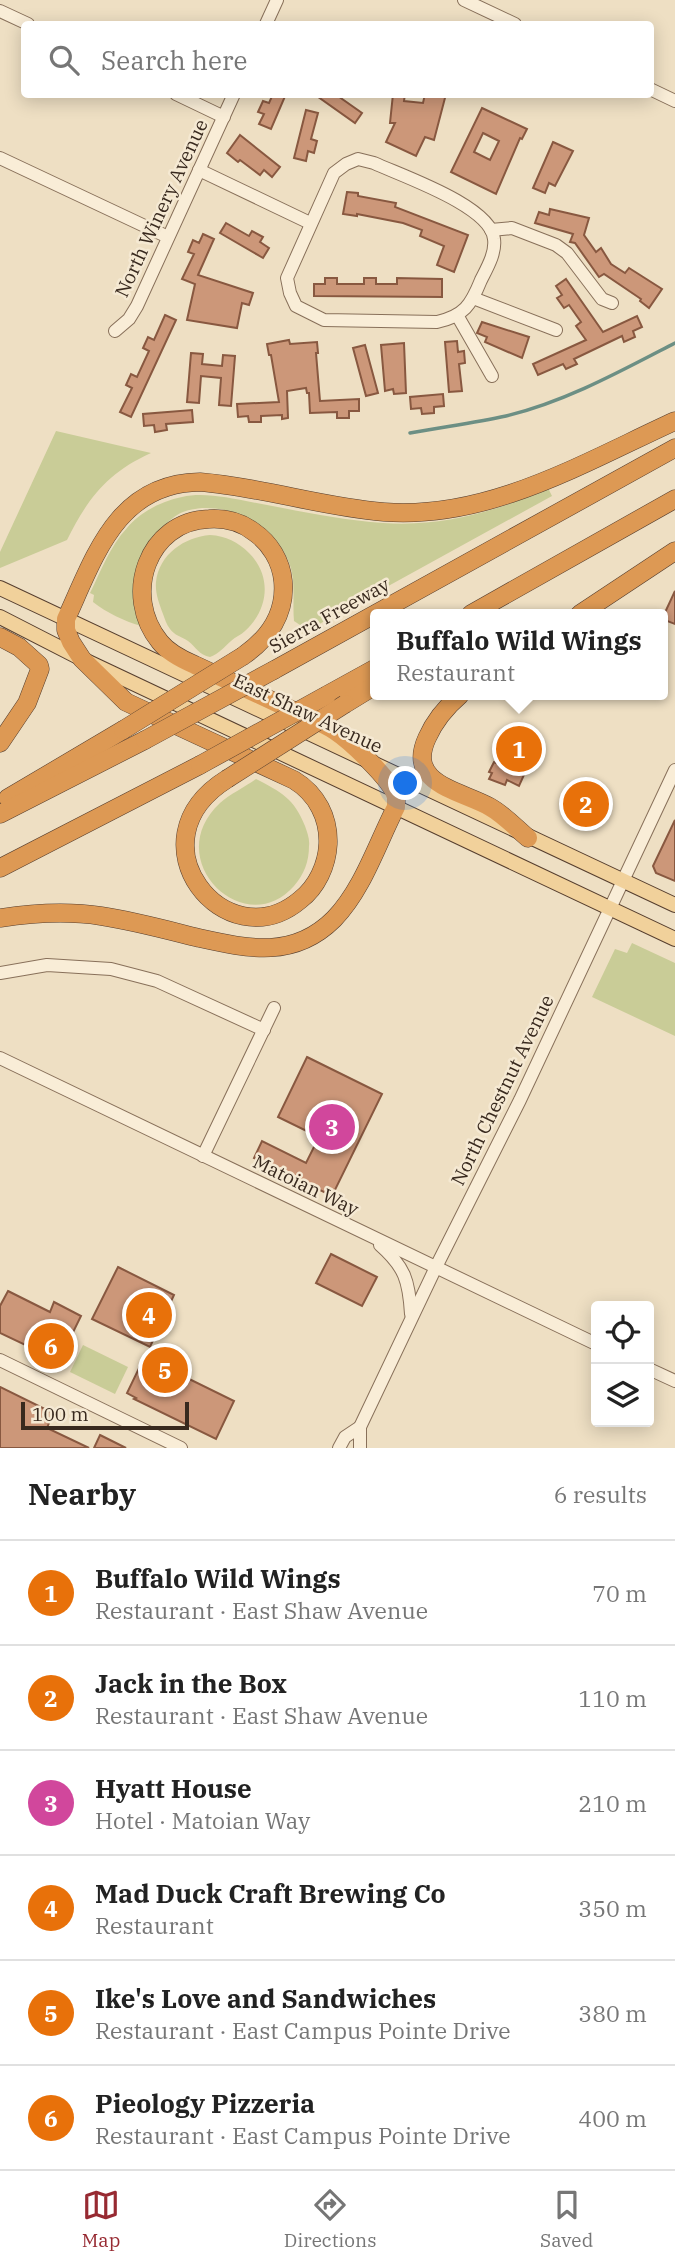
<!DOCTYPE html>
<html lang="en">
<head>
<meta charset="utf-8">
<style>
  body { margin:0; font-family:"IBM Plex Serif",serif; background:#f6f6f6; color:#222 }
  .controls { position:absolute; right:21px; bottom:21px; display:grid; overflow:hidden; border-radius:7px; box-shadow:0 4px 18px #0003 }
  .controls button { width:63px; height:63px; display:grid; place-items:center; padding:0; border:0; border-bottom:2px solid #e0e0e0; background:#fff; color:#222; font:35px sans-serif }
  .scale { position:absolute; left:21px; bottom:18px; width:168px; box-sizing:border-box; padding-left:7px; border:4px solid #38291e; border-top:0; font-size:19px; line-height:24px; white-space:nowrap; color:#38291e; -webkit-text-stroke:5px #f5e9d3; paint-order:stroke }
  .you { position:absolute; left:406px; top:784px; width:24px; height:24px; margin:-18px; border:5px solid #fff; border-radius:50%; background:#1a73e8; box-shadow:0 0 0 10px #1a73e833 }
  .badge { display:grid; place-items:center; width:46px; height:46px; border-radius:50%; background:#972a32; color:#fff; font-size:23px; font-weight:700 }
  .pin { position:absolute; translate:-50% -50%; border:4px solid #fff; box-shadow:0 2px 7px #0006 }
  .popup { position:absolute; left:370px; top:609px; width:298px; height:91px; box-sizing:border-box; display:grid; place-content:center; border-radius:7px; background:#fff; filter:drop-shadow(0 2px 5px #0005); font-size:23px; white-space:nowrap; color:#767676 }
  .popup b { font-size:26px; color:#222 }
  .popup::after { content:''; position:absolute; left:50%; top:100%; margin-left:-14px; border:14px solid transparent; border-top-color:#fff }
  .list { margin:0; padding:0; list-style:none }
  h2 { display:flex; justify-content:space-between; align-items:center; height:91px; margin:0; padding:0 28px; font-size:30px }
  h2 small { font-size:23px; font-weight:400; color:#767676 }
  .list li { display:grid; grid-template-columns:46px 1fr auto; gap:21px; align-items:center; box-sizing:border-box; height:105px; padding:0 28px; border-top:2px solid #e0e0e0 }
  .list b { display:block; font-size:26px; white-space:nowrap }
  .list p { margin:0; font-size:23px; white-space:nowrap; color:#767676 }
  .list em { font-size:23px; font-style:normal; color:#767676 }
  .icon { flex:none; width:38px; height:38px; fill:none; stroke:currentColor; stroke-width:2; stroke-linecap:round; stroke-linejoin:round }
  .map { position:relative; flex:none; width:675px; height:1448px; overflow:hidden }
  .search { position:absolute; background:#fff; box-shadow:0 4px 18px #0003; left:21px; right:21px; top:21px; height:77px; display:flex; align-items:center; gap:18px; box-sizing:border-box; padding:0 24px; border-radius:7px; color:#767676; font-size:26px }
  .sheet { height:721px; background:#fff }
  nav { display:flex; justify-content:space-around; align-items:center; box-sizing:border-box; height:98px; border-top:2px solid #e0e0e0; background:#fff; font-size:19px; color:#767676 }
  nav a { display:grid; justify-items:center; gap:4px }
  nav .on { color:#972a32 }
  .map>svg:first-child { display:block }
  .green { fill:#c9cc97 }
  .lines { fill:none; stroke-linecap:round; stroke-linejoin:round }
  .stream { stroke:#6c8f84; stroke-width:3.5 }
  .building { fill:#cc9779; stroke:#885840; stroke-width:2; fill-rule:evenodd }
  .minor-casing { stroke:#88705a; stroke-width:14 }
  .major-casing { stroke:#563e2e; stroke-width:16 }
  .highway-casing { stroke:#563e2e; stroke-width:19 }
  .minor { stroke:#f9edd7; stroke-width:12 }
  .major { stroke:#f1d19b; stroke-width:14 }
  .highway { stroke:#dd9954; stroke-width:18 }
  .highway-bridge-casing { stroke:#563e2e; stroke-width:19; stroke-linecap:butt }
  .highway-bridge { stroke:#dd9954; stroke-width:18 }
  .labels { text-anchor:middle; stroke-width:5; stroke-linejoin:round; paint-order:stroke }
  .street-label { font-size:19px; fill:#38291e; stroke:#f5e9d3 }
</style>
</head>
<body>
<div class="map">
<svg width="675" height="1448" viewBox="0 0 675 1448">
  <rect width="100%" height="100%" fill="#eedfc3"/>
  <!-- green -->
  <g class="green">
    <path d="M56,431L151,453C107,473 88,498 67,540L0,568V552Z"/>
    <path d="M548,488L552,496L303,633L300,625L294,621C292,600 297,578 287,558C271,522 221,498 183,512C175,515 168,522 162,528C133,554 127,591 141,626C124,621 107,613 93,602L94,595L90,593C101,571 110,546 127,528C140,512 162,501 182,497C204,492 229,498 251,502C295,510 339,520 383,523C442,527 495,512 548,488Z"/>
    <path d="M210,535C226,536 238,542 249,553C272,576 269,609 245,631C241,635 235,637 231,641C224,647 220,653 210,657C199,655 196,647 188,641C182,637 174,635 170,629C166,624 165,619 163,614C159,603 155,593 156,582C159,554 185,537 210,535Z"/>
    <path d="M256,779C281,792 294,798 305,826C307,832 310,839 309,846C309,862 304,874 294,886C245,942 159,860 220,803C230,794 245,787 256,779Z"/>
    <polygon points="632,943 675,963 675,1036 592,997 615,949 627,953"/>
    <polygon points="83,1345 128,1367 115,1394 70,1372"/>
  </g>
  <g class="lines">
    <!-- stream -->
    <path class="stream" d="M410,433C442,427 474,423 506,416C565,402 621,371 675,343"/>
  </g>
  <!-- building -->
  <g class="building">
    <polygon points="273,94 286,94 271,129 259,124 264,114 258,112 263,101 269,103"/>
    <polygon points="314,94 335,94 362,113 355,123"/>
    <polygon points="393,94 405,94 404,101 423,103 425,94 446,94 434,140 425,137 416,156 386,142 395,123 390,123"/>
    <path d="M482,108L527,129L522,139L520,138L496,194L451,172ZM483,133L499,141L490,160L474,152Z"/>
    <polygon points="306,110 318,113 311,139 317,141 314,153 308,151 306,161 294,158"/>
    <polygon points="240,135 280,167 272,177 264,170 260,175 240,160 238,162 227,153"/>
    <polygon points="553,142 573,151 555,186 549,183 545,193 533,188"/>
    <polygon points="347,192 358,193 358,196 396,203 395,207 468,235 454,272 437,265 444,246 420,236 422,230 403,223 357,214 357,216 343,214"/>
    <polygon points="550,209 589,218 584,235 596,252 601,248 611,264 625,273 629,268 662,289 649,308 640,301 641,299 604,274 599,277 575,243 570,242 573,234 535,223 539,212 549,215"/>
    <polygon points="226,223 249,236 252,231 263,237 260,242 269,248 263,258 220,233"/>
    <polygon points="203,234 214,239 198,275 253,293 249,305 242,303 237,328 187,320 195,284 182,279 194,254 188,252 193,240 199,243"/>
    <polygon points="325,278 337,278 337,284 364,284 364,278 376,278 376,284 397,284 397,278 442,279 442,297 314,296 314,284 325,284"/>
    <polygon points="566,279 603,332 637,316 642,327 633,331 635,337 624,342 622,336 574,359 577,364 566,369 563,364 538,375 533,364 586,340 576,326 581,322 569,305 564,308 557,298 562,295 556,286"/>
    <polygon points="165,315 176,320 131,417 120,412 132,388 126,385 131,374 137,377 149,351 143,348 148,337 154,340"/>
    <polygon points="482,322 529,337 522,358 485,342 487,337 477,333"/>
    <polygon points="289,340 290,344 317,342 318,353 316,353 320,401 359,399 359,411 349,411 349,418 337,418 337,412 310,413 309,393 307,393 306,388 287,391 288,418 282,419 282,415 261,416 261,422 249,422 248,416 238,417 237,404 279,402 271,355 269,355 267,344"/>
    <polygon points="457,341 458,352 464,351 465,363 459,364 462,391 449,392 445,342"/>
    <polygon points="404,343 406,393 394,394 393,389 385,391 381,345"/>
    <polygon points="365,345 378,393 366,396 353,348"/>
    <polygon points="191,353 203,354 202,364 222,366 223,355 235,356 231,406 219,405 221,378 201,376 199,403 187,402"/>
    <polygon points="443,394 444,406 434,407 434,413 422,414 421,408 411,409 410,397"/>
    <polygon points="192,410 193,422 166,424 167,430 155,432 154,425 144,426 143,414"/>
    <polygon points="675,591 675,624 662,619"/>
    <polygon points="514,725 541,737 519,786 507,780 505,785 489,779 492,773 489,772 494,762 496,763"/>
    <polygon points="584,786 603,795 588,827 570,818"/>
    <polygon points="675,820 675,881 656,873 653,866"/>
    <polygon points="307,1057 382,1094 332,1196 254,1158 262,1141 306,1163 319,1137 278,1117"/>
    <polygon points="331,1254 377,1277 362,1306 316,1283"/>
    <polygon points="118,1267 174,1295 150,1347 92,1319"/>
    <polygon points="8,1291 50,1312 54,1302 81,1316 59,1361 0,1333 0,1306"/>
    <polygon points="158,1353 187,1367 183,1376 234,1401 216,1439 134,1399 136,1398 127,1393 142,1362 151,1366"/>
    <polygon points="0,1387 53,1413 47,1428 89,1448 0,1448"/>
    <polygon points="100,1435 126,1448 94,1448"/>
  </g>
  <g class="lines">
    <!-- minor casing -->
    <g class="minor-casing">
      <g id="minor">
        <polyline points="464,0 515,24"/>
        <polyline points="0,11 28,24"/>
        <polyline points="266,24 277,0"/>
        <polyline points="650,89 675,101"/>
        <polyline points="176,94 224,117"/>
        <polyline points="0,158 168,237"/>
        <path d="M358,159L374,163C402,176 491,206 494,239C496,253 487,268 481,280C471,305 464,316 437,322L324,320L296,306L290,293L287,278L334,173L346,164Z"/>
        <polyline points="199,170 310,223"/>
        <polyline points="491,230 512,228 556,245 567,253 602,299 612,303"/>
        <polyline points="473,298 556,330"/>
        <polyline points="457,315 492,376"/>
        <polyline points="115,331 129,319 137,306 234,94"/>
        <polyline points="0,973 47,965 111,969 157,981 264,1030"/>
        <polyline points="0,1058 596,1344"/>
        <polyline points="203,1156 274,1008"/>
        <path d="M380,1245C405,1267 409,1281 411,1314"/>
        <polyline points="0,1360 181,1448"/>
        <polyline points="649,1369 675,1381"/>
        <polyline points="339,1448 345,1437 360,1427"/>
        <polyline points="360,1448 360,1427 436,1267 520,1100 675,770"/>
      </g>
    </g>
    <!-- major casing -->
    <g class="major-casing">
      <g id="major">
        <polyline points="0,588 675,905"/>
        <polyline points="0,617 82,659 675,939"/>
      </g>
    </g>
    <!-- highway casing -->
    <g class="highway-casing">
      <g id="highway">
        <polyline points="471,614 675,499"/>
        <polyline points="580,614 675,551"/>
        <polyline points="0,637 19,647 39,665 40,669 27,703 0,743"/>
        <polyline points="274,670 675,448"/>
        <polyline points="327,695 376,668"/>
        <path d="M460,695C446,707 435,720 427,738C406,784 459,790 490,807C503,814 516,828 528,838"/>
        <polyline points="345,704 376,685"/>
        <path d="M227,779C128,841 226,962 300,900C317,887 327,865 328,844C329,818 317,794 294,780L126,702L82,659L71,642L66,630V619C95,556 117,483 200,482C262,487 322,507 384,512C488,520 583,463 675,421"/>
        <polyline points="8,798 123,730"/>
        <polyline points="0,814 145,740"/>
        <polyline points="0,868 200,765"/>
        <path d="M0,918C33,913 68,911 101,916C134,921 167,930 199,938C249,949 294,959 334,919C363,889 377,844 396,807C396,806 396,798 396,797C392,780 350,741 335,731C322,722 305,717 292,710C259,695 227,680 195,665C183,660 168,652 160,642C122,596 147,521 209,519C225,518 241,522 254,532C270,543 281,561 283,581C286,613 269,638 243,656"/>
      </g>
    </g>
    <!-- minor -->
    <use href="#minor" class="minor"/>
    <!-- major -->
    <use href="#major" class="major"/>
    <!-- highway -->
    <use href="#highway" class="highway"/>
    <!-- highway-bridge casing -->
    <g class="highway-bridge-casing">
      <g id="highway-bridge">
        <polyline points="123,730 243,656"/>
        <polyline points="145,740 274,670"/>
        <polyline points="200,765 327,695"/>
        <polyline points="227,779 345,704"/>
      </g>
    </g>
    <!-- highway-bridge -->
    <use href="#highway-bridge" class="highway-bridge"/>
  </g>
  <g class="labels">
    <!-- street labels -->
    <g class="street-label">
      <text transform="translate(161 208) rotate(-65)" y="7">North Winery Avenue</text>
      <text transform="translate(329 615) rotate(-29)" y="7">Sierra Freeway</text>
      <text transform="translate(308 713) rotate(25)" y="7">East Shaw Avenue</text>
      <text transform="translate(502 1090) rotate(-64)" y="7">North Chestnut Avenue</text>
      <text transform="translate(306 1185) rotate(26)" y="7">Matoian Way</text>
    </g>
  </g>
</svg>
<div class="controls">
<button><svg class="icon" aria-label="locate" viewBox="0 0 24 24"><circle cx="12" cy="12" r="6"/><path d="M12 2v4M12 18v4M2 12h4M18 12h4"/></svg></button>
<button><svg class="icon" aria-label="layers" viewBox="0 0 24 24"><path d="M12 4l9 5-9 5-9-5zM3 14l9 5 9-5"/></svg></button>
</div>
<div class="scale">100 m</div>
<div class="you"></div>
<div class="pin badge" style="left:519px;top:749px;background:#e8710a">1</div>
<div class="popup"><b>Buffalo Wild Wings</b>Restaurant</div>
<div class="pin badge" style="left:586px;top:804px;background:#e8710a">2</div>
<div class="pin badge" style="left:332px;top:1127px;background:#d1479c">3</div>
<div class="pin badge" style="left:149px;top:1315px;background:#e8710a">4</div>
<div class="pin badge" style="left:165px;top:1370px;background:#e8710a">5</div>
<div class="pin badge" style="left:51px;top:1346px;background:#e8710a">6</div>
<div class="search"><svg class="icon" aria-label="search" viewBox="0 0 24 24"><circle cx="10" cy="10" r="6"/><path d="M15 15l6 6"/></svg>Search here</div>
</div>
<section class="sheet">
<h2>Nearby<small>6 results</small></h2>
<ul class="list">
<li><span class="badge" style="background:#e8710a">1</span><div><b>Buffalo Wild Wings</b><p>Restaurant · East Shaw Avenue</p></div><em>70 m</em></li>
<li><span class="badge" style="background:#e8710a">2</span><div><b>Jack in the Box</b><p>Restaurant · East Shaw Avenue</p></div><em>110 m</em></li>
<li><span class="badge" style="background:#d1479c">3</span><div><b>Hyatt House</b><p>Hotel · Matoian Way</p></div><em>210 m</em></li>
<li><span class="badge" style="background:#e8710a">4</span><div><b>Mad Duck Craft Brewing Co</b><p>Restaurant</p></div><em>350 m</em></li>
<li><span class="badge" style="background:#e8710a">5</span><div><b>Ike's Love and Sandwiches</b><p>Restaurant · East Campus Pointe Drive</p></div><em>380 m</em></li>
<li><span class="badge" style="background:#e8710a">6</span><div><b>Pieology Pizzeria</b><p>Restaurant · East Campus Pointe Drive</p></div><em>400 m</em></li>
</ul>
</section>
<nav>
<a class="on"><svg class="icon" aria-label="map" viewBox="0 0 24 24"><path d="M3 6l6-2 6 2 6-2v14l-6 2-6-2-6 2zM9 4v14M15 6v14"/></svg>Map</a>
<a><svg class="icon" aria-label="directions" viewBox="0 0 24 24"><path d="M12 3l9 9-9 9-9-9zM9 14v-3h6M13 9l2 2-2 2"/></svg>Directions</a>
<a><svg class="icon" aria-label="saved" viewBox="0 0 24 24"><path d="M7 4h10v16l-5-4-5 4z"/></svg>Saved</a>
</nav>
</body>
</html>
